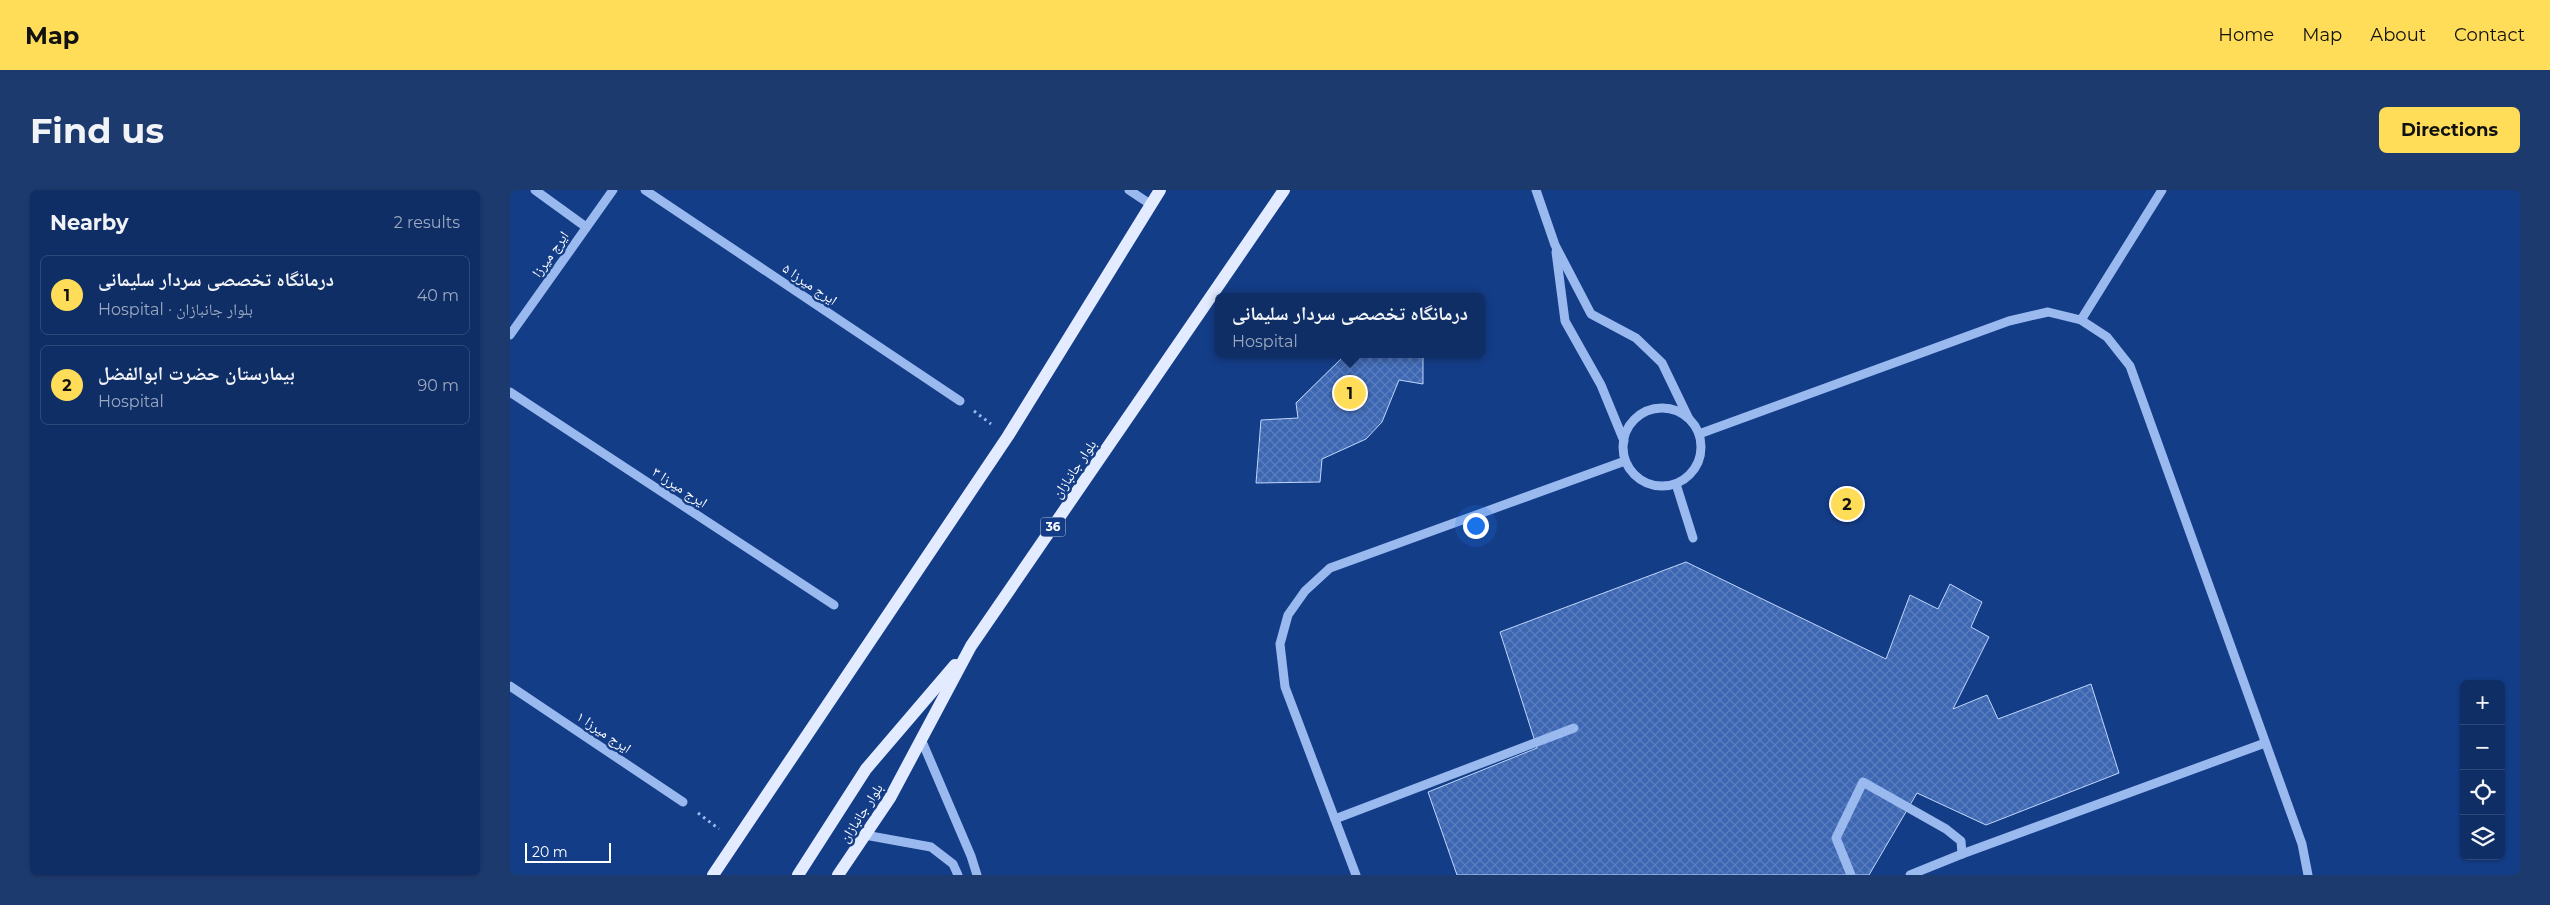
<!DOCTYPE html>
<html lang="en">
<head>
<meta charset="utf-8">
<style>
  body { margin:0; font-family:Montserrat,"Noto Naskh Arabic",sans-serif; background:#1d3a6f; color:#f1f3f6 }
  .controls { position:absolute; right:15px; bottom:15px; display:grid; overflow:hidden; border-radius:8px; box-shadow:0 1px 4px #0004 }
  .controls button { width:45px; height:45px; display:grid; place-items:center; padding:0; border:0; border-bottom:1px solid #2f4a7a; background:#0f2e66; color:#f1f3f6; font:25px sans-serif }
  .scale { position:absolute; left:15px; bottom:12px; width:86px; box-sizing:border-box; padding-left:5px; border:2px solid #fff; border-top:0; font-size:14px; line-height:18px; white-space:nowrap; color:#fff; -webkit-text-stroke:4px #143d88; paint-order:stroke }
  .you { position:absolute; left:965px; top:335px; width:18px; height:18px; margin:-12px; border:4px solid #fff; border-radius:50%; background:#1a73e8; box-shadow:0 0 0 8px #1a73e833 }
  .badge { display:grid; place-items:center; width:32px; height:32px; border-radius:50%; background:#ffdd58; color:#111; font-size:16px; font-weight:700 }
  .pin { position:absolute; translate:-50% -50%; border:2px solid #fff; box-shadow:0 1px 5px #0006 }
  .popup { position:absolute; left:705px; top:103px; width:270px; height:65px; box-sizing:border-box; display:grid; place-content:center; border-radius:8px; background:#0f2e66; filter:drop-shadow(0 1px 4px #0005); font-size:16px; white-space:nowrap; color:#9ba8bf }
  .popup b { font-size:19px; color:#f1f3f6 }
  .popup::after { content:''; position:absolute; left:50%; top:100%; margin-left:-10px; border:10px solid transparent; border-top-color:#0f2e66 }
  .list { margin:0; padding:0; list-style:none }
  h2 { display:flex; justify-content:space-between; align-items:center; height:65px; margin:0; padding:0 20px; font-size:21px }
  h2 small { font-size:16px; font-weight:400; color:#9ba8bf }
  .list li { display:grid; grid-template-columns:32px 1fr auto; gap:15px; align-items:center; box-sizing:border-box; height:80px; margin:0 10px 10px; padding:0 10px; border:1px solid #2f4a7a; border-radius:8px }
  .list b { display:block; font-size:19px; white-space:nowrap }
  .list p { margin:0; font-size:16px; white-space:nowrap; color:#9ba8bf }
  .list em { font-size:16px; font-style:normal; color:#9ba8bf }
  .icon { flex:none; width:28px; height:28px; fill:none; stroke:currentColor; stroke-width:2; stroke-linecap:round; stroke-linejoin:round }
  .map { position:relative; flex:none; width:2010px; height:685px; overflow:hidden; border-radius:8px }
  header { display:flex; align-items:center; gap:30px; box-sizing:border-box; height:70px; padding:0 25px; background:#ffdd58; color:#111 }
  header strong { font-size:24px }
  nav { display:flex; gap:28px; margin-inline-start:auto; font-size:18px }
  .intro { display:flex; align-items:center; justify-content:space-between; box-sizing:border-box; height:120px; padding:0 30px }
  h1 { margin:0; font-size:35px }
  .button { padding:12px 22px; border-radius:8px; background:#ffdd58; color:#111; font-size:18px; font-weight:700 }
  main { display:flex; gap:30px; padding:0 30px }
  aside { flex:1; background:#0f2e66; border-radius:8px; box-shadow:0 1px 4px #0004 }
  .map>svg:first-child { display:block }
  .building { fill:url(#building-cross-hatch); stroke:#c0d6fb }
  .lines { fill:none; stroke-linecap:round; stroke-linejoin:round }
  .path { stroke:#9ab9ef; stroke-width:3; stroke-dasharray:2.5 4; stroke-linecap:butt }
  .minor { stroke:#9ab9ef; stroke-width:9 }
  .major { stroke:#e2ebff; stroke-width:12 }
  .labels { text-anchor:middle; stroke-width:5; stroke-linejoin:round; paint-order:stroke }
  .shield { fill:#143d88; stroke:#b8c5db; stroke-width:1 }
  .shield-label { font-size:12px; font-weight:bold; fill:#fff }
  .street-label { font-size:14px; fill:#fff; stroke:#143d88 }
</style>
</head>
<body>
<header>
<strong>Map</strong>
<nav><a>Home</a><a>Map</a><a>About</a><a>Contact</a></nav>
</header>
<div class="intro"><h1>Find us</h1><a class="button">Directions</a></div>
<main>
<aside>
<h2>Nearby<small>2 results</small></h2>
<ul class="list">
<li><span class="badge">1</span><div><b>درمانگاه تخصصی سردار سلیمانی</b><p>Hospital · بلوار جانبازان</p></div><em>40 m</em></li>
<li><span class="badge">2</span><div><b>بیمارستان حضرت ابوالفضل</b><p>Hospital</p></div><em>90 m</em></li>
</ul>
</aside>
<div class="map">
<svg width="2010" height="685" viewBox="0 0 2010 685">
  <defs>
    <pattern id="building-cross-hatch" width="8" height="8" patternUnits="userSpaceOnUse" patternTransform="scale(1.25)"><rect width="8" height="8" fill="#3d67b2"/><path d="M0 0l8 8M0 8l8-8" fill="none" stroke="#5a7ebe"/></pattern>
  </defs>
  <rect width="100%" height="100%" fill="#143d88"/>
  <!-- building -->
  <g class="building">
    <polygon points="836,164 850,168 850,164 913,164 913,194 889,190 872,232 856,249 812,269 810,292 746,293 751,230 788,228 786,213"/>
    <polygon points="1176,372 1376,469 1400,405 1428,419 1440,394 1472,412 1461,437 1479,447 1443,519 1477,505 1488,529 1581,494 1609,583 1476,635 1407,603 1359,685 947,685 918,602 1027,558 990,442"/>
  </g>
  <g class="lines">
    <!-- path -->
    <g class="path">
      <polyline points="464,221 481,234"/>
      <polyline points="188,623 209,639"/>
    </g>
    <!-- minor -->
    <g class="minor">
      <polyline points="25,0 76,37"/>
      <polyline points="135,0 450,211"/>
      <polyline points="619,0 640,14"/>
      <polyline points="1026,0 1045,55 1081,124 1126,148 1152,173 1178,227"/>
      <polyline points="1046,62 1055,131 1091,195 1114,251"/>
      <polyline points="1571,130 1652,0"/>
      <polyline points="0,145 103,0"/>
      <polyline points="0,202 324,415"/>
      <circle cx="1152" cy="257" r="39"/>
      <polyline points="1189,244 1499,131 1538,122 1571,130 1597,147 1620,176 1792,654 1798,685"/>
      <polyline points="1166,294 1183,348"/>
      <polyline points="0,496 173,612"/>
      <polyline points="411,549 461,666 467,685"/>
      <polyline points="825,629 1064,538"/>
      <polyline points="355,645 421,657 443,674 448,685"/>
      <polyline points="1452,664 1755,553"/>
      <polyline points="846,685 775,497 770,454 778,425 795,401 820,378 1115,271"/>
      <polyline points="1341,685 1326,648 1353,592 1436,639 1451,651 1452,664 1400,685"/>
    </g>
    <!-- major -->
    <g class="major">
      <polyline points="203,685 498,246 650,0"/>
      <polyline points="288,685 356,579 445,475"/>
      <polyline points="328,685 380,608 461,456 774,0"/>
    </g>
  </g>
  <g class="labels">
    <!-- shield labels -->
    <rect class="shield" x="530.5" y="327.5" width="25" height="19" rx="4"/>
    <g class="shield-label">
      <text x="543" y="341">36</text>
    </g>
    <!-- street labels -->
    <g class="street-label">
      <text transform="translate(40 64) rotate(-55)" y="5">ایرج میرزا</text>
      <text transform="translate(300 94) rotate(34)" y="5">ایرج میرزا ۵</text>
      <text transform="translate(564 279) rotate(-56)" y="5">بلوار جانبازان</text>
      <text transform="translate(170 297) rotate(33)" y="5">ایرج میرزا ۳</text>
      <text transform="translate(94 542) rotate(34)" y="5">ایرج میرزا ۱</text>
      <text transform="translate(351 623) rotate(-57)" y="5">بلوار جانبازان</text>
    </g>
  </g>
</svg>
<div class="controls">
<button>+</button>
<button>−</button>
<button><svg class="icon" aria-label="locate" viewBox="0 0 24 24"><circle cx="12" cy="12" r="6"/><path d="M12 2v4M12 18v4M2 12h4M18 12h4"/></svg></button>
<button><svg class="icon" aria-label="layers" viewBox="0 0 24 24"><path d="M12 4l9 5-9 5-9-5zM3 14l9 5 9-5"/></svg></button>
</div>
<div class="scale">20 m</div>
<div class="you"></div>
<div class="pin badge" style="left:840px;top:203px">1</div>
<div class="popup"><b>درمانگاه تخصصی سردار سلیمانی</b>Hospital</div>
<div class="pin badge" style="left:1337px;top:314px">2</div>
</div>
</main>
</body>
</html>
